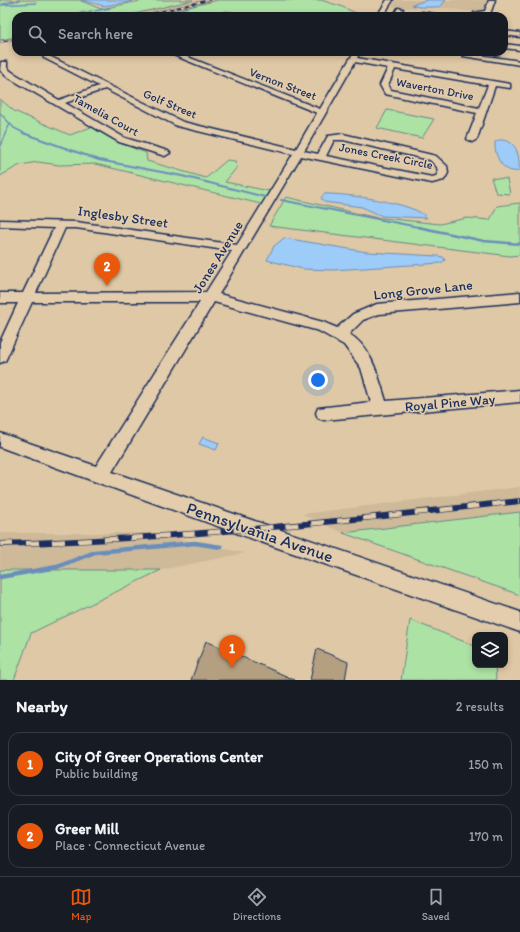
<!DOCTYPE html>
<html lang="en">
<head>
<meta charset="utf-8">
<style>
	body { margin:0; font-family:Itim,sans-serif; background:#242831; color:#f1f3f6 }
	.controls { position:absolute; right:12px; bottom:12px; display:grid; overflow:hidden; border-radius:8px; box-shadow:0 2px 6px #0003 }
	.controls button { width:36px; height:36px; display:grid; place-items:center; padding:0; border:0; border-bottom:1px solid #363941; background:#171b24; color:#f1f3f6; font:20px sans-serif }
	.you { position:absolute; left:318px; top:380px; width:14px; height:14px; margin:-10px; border:3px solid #fff; border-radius:50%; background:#1a73e8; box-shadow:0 0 0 6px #1a73e833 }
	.badge { display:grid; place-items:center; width:26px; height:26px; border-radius:50%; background:#ea580c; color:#fff; font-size:13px; font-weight:700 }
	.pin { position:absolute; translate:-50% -33px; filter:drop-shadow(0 1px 2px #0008) }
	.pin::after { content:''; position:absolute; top:21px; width:14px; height:12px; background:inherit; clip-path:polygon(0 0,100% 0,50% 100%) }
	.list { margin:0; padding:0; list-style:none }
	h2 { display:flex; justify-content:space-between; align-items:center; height:52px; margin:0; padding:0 16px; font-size:17px }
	h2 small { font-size:13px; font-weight:400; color:#9ea1a6 }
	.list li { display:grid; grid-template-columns:26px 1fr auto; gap:12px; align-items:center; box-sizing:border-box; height:64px; margin:0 8px 8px; padding:0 8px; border:1px solid #363941; border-radius:12px }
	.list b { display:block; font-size:15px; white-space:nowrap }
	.list p { margin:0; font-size:13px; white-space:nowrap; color:#9ea1a6 }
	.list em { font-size:13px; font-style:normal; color:#9ea1a6 }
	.icon { flex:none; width:22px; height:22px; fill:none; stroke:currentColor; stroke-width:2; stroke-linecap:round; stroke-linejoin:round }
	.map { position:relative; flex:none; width:520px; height:680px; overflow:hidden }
	.search { position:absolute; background:#171b24; box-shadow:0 2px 6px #0003; left:12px; right:12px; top:12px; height:44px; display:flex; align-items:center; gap:10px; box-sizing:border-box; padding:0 14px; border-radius:12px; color:#9ea1a6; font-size:15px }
	.sheet { height:196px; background:#171b24 }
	nav { display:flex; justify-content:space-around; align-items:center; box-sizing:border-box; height:56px; border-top:1px solid #363941; background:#171b24; font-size:11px; color:#9ea1a6 }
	nav a { display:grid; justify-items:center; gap:2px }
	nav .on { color:#ea580c }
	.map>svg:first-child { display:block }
	.built { fill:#ceb999 }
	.green { fill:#ade2a5; stroke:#648882 }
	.water { fill:#9eccf9; stroke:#6a8dbb }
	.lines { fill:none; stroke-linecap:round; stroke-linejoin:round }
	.stream-far3 { stroke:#6a8dbb; stroke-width:1.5 }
	.stream-far2 { stroke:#6a8dbb; stroke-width:2 }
	.stream-far1 { stroke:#6a8dbb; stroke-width:2.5 }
	.stream { stroke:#6a8dbb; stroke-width:4.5 }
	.building { fill:#b4a080; stroke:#1b2f5e }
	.minor-casing { stroke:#1b2f5e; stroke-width:3 }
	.minor { fill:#e3cdac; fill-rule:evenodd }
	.rail-far1-casing { stroke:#1b2f5e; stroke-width:2 }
	.rail-casing { stroke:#1b2f5e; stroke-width:6 }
	.rail-far1 { stroke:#e3cdac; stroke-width:1.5; stroke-dasharray:4; stroke-linecap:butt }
	.rail { stroke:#e3cdac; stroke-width:4.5; stroke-dasharray:13; stroke-linecap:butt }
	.labels { text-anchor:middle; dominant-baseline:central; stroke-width:3; stroke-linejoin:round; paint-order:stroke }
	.far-street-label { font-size:12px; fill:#1b2f5e; stroke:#e3cdac }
	.street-label { font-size:14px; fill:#1b2f5e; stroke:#e3cdac }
	.near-street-label { font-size:17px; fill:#1b2f5e; stroke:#e3cdac }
</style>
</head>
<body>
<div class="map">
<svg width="520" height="680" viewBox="0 0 520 680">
	<rect width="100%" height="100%" fill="#dfc8a5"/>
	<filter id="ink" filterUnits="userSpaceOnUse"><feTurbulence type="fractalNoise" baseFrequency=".025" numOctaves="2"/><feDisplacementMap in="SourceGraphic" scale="8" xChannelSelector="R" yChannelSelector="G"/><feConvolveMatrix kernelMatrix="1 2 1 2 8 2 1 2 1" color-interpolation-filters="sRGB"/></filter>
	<g filter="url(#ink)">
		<path class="built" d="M193,0H218L152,16H126Z
			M396,0H487L483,13L445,8L392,7Z
			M520,487V512L343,533L302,514Z
			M0,533H152L245,553L161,570H0Z"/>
		<path class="green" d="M0,0H79L101,9L145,0H193L126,16H16V37L0,40Z
			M218,0H321L340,6L358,14L356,16H253L227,11L207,16H152Z
			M0,99L14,111L70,135L91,127L117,142L146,153L147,161L206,178L227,160L235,161L237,167L225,182L269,191L265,205L95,164L59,165L38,162L20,165L0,176Z
			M387,110L434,119L422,138L377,128Z
			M491,178L507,179L510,194L496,193Z
			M286,197L373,217L440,224L467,218L490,220L497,206L520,203V255L510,256L269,226Z
			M520,512V595L343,533Z
			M0,570H161L31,633L14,680H0Z
			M410,620L475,646V665H495L496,680H401Z"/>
		<path class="water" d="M81,0H126L133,1L104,6Z
			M427,0H446L440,7H419L412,5Z
			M499,140C517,139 520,156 519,171C503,174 494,156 495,142Z
			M324,194C342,193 417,203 427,218L382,216L362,207L324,202L321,198Z
			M284,238L367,252L437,256L443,257L445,260L441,263L333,270L303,269L267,260L274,246Z
			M203,437L219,443L216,450L199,444Z"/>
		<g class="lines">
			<path class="stream-far3" d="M17,1L19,0
				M3,4L15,1
				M0,5L36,3
				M95,11L110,8
				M63,16L92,11
				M0,113L14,128L26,134
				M5,134L10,124"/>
			<path class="stream-far2" d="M23,133L99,160L182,176L265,197
				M0,147L6,133
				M281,200L423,228"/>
			<path class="stream-far1" d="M418,227L484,241L520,244"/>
			<path class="stream" d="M0,577L57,567L95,552L195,543L221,547"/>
		</g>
		<path class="building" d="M206,641L295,680H191Z
			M317,649L348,662L345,680H310Z"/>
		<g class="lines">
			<defs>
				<path id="minor" d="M387,0H393L383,16H377Z
					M489,0H495L490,14L494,16H473L474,13L485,11Z
					M398,8L403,9L399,16H393Z
					M422,12L445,16L420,15V13Z
					M504,31L520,33V37L504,35Z
					M504,44L520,46V50L504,48Z
					M43,52H51L49,56L183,122L296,149L317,113L166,52H175L320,109L354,52H360L357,58L510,84V88L495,86L477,139L472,142L467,139L477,113L385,94L380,85L388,68L355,62L304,151L318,154L328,136L343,134L436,156L447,166L448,173L444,180L432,183L301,156L219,294L323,322L337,328L353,314L377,304L520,292V302L379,314L363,320L349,334C371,346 379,378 386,401L520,390V402L324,420L318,418L316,413L318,408L371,402L361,368L344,345L319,331L214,302L112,472L520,612V632L264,543L0,447V433L96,466L200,302H32L7,357L5,361L0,363V342L18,303H0V293H23L54,228L0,226V220L76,222L237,245L293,154L177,126L105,89L65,103L125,138L168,151L170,153L165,156L119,142L6,76L0,70L1,62H7V68L12,72L59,100L99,86L44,58L42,54ZM395,69L488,85L479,108L391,90L388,85ZM334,140H343L430,160L437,167L438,173L436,176L432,177L326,156ZM65,228H76L232,251L206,292L36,293Z
					M465,53L520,61V65L463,56V54Z"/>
			</defs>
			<use href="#minor" class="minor-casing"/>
			<use href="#minor" class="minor"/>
			<defs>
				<path id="rail-far1" d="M142,16L209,0
					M0,42L16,39"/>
				<path id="rail" d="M0,544C174,539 347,521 520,501"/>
			</defs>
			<use href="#rail-far1" class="rail-far1-casing"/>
			<use href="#rail" class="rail-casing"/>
			<use href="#rail-far1" class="rail-far1"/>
			<use href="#rail" class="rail"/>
		</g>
	</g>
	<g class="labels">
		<g class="far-street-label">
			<text transform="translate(283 84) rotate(21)">Vernon Street</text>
			<text transform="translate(435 89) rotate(11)">Waverton Drive</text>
			<text transform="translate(170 104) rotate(23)">Golf Street</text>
			<text transform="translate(106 115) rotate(29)">Tamelia Court</text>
			<text transform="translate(386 156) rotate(11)">Jones Creek Circle</text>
		</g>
		<g class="street-label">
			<text transform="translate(123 217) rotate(8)">Inglesby Street</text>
			<text transform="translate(218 257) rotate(-58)">Jones Avenue</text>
			<text transform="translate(423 290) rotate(-6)">Long Grove Lane</text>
			<text transform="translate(450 403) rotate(-5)">Royal Pine Way</text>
		</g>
		<g class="near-street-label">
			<text transform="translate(260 532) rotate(19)">Pennsylvania Avenue</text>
		</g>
	</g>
</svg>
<div class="controls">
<button><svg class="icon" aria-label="layers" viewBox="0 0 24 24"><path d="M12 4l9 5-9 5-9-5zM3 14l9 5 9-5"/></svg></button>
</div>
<div class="you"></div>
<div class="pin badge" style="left:232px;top:668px">1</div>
<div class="pin badge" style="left:107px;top:286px">2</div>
<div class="search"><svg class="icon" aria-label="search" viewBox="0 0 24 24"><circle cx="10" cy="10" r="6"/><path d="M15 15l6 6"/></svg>Search here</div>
</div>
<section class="sheet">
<h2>Nearby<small>2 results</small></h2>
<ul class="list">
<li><span class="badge">1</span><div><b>City Of Greer Operations Center</b><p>Public building</p></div><em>150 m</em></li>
<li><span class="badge">2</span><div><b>Greer Mill</b><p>Place · Connecticut Avenue</p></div><em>170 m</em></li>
</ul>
</section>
<nav>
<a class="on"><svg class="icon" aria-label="map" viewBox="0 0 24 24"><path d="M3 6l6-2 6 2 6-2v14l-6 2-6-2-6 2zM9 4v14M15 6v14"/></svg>Map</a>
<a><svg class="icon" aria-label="directions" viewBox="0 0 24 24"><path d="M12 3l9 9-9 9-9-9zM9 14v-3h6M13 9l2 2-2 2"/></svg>Directions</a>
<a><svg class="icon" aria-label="saved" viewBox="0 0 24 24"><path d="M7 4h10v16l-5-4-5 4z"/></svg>Saved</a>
</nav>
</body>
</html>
